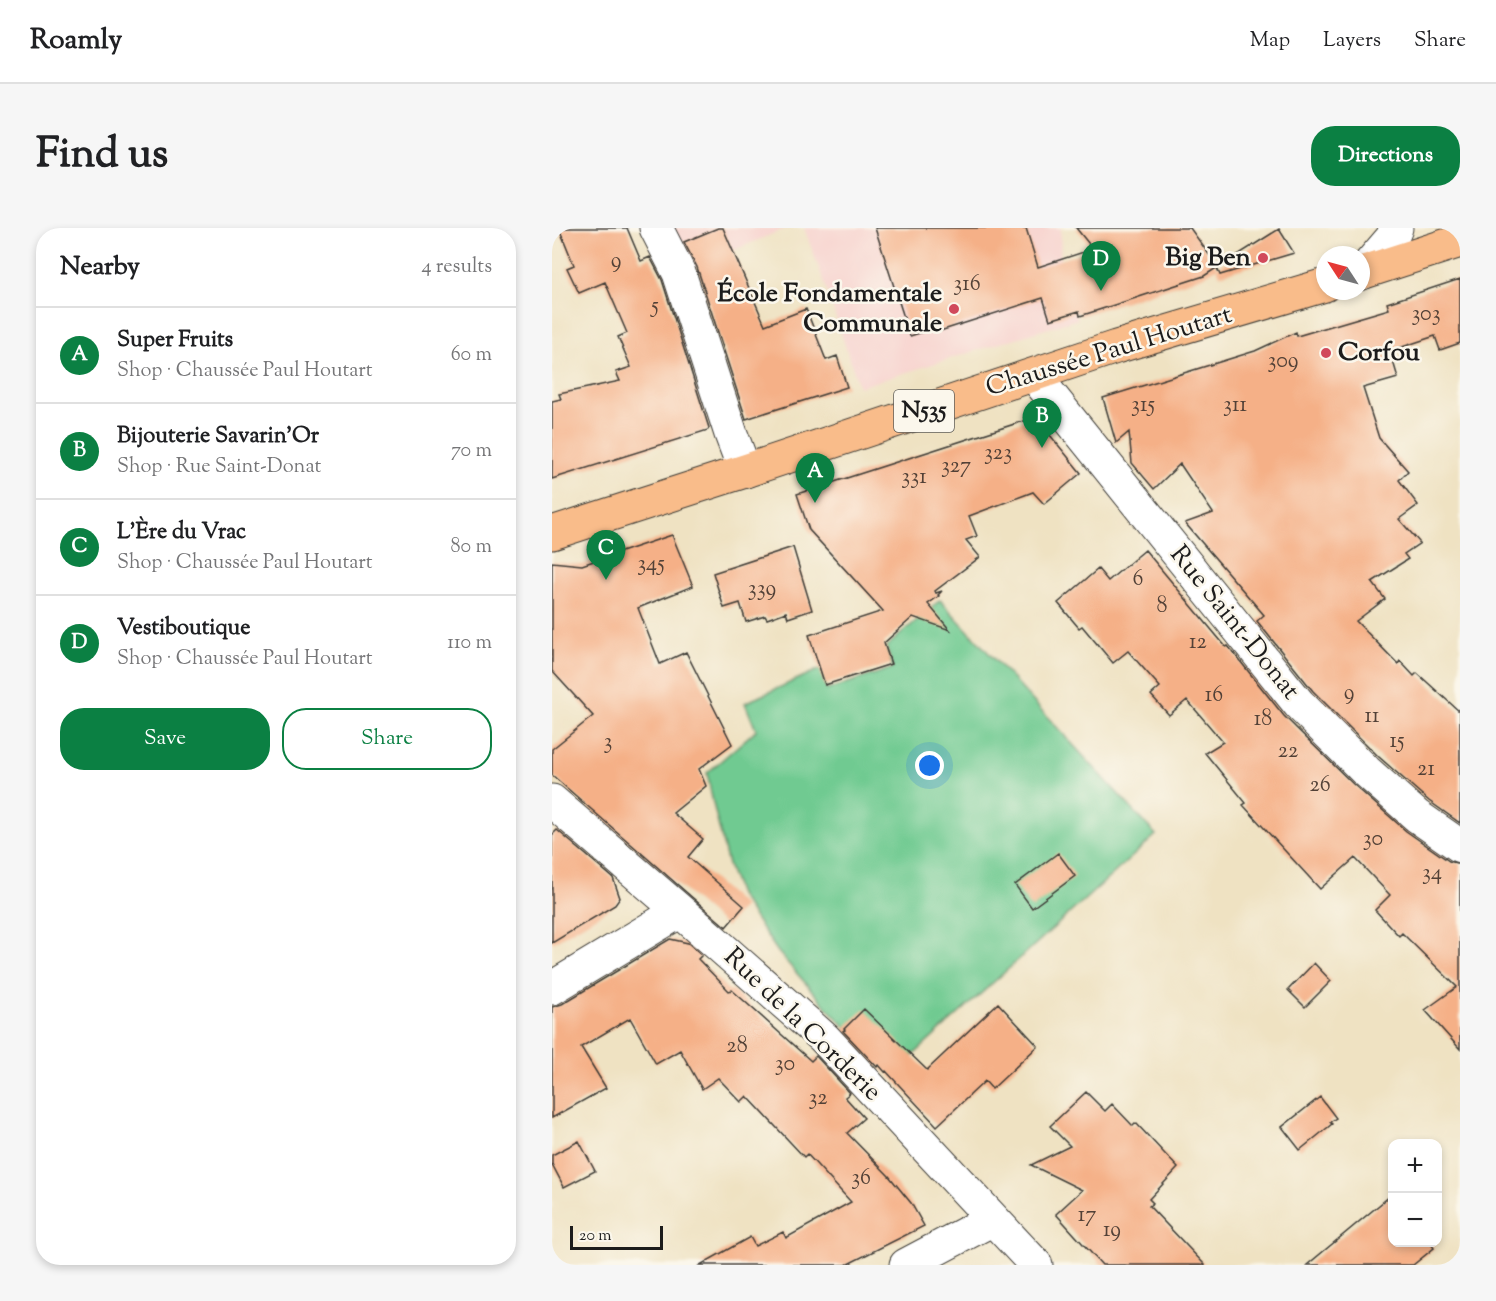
<!DOCTYPE html>
<html lang="en">
<head>
<meta charset="utf-8">
<style>
	body { margin:0; font-family:"Sorts Mill Goudy",serif; background:#f6f6f6; color:#202124 }
	.controls { position:absolute; right:18px; bottom:18px; display:grid; overflow:hidden; border-radius:12px; box-shadow:0 3px 9px #0003 }
	.controls button { width:54px; height:54px; display:grid; place-items:center; padding:0; border:0; border-bottom:2px solid #e0e0e0; background:#fff; color:#202124; font:30px sans-serif }
	.compass { position:absolute; left:764px; top:18px; width:54px; height:54px; border-radius:50%; background:#fff; box-shadow:0 3px 9px #0003; rotate:306deg }
	.scale { position:absolute; left:18px; bottom:15px; width:93px; box-sizing:border-box; padding-left:6px; border:3px solid #1c1c1c; border-top:0; font-size:16px; line-height:21px; white-space:nowrap; color:#1c1c1c; -webkit-text-stroke:4px #fbf7ec; paint-order:stroke }
	.you { position:absolute; left:378px; top:538px; width:21px; height:21px; margin:-15px; border:4px solid #fff; border-radius:50%; background:#1a73e8; box-shadow:0 0 0 9px #1a73e833 }
	.badge { display:grid; place-items:center; width:39px; height:39px; border-radius:50%; background:#0b8043; color:#fff; font-size:20px; font-weight:700 }
	.pin { position:absolute; translate:-50% -50px; filter:drop-shadow(0 2px 3px #0008) }
	.pin::after { content:''; position:absolute; top:32px; width:21px; height:18px; background:inherit; clip-path:polygon(0 0,100% 0,50% 100%) }
	.list { margin:0; padding:0; list-style:none }
	h2 { display:flex; justify-content:space-between; align-items:center; height:78px; margin:0; padding:0 24px; font-size:26px }
	h2 small { font-size:20px; font-weight:400; color:#757577 }
	.list li { display:grid; grid-template-columns:39px 1fr auto; gap:18px; align-items:center; box-sizing:border-box; height:96px; padding:0 24px; border-top:2px solid #e0e0e0 }
	.list b { display:block; font-size:22px; white-space:nowrap }
	.list p { margin:0; font-size:20px; white-space:nowrap; color:#757577 }
	.list em { font-size:20px; font-style:normal; color:#757577 }
	.actions { display:flex; gap:12px; padding:18px 24px }
	.actions a { flex:1; padding:14px 0; border:2px solid #0b8043; border-radius:24px; text-align:center; font-size:21px; color:#0b8043 }
	.actions .main { background:#0b8043; color:#fff }
	.map { position:relative; flex:none; width:908px; height:1037px; overflow:hidden; border-radius:24px }
	header { display:flex; align-items:center; gap:36px; box-sizing:border-box; height:84px; padding:0 30px; background:#fff; border-bottom:2px solid #e0e0e0 }
	header strong { font-size:28px }
	nav { display:flex; gap:33px; margin-inline-start:auto; font-size:21px }
	.intro { display:flex; align-items:center; justify-content:space-between; box-sizing:border-box; height:144px; padding:0 36px }
	h1 { margin:0; font-size:42px }
	.button { padding:15px 27px; border-radius:24px; background:#0b8043; color:#fff; font-size:21px; font-weight:700 }
	main { display:flex; gap:36px; padding:0 36px }
	aside { flex:1; background:#fff; border-radius:24px; box-shadow:0 3px 9px #0003 }
	.map>svg:first-child { display:block }
	.built { fill:#f7d0cc }
	.green { fill:#6fca91; stroke:#467356; stroke-width:1.5 }
	.building { fill:#f5b087 }
	.lines { fill:none; stroke-linecap:round; stroke-linejoin:round }
	.minor-casing { stroke:#3c3a35; stroke-width:35 }
	.major-casing { stroke:#3c3a35; stroke-width:35 }
	.minor { stroke:#fff; stroke-width:33 }
	.major { stroke:#f9bc8a; stroke-width:33 }
	.poi-dot { fill:#d1495b; stroke:#fbf7ec; stroke-width:2 }
	.labels { text-anchor:middle; dominant-baseline:central; stroke-width:5; stroke-linejoin:round; paint-order:stroke }
	.number-label { font-size:22px; fill:#524137 }
	.shield { fill:#fbf7ec; stroke:#5f5e5a; stroke-width:1.5 }
	.shield-label { font-size:24px; font-weight:bold; fill:#1c1c1c }
	.poi-label { font-size:26px; font-weight:bold; fill:#1c1c1c; stroke:#fbf7ec; text-anchor:end }
	.street-label { font-size:26px; fill:#1c1c1c; stroke:#fbf7ec }
</style>
</head>
<body>
<header>
<strong>Roamly</strong>
<nav><a>Map</a><a>Layers</a><a>Share</a></nav>
</header>
<div class="intro"><h1>Find us</h1><a class="button">Directions</a></div>
<main>
<aside>
<h2>Nearby<small>4 results</small></h2>
<ul class="list">
<li><span class="badge">A</span><div><b>Super Fruits</b><p>Shop · Chaussée Paul Houtart</p></div><em>60 m</em></li>
<li><span class="badge">B</span><div><b>Bijouterie Savarin'Or</b><p>Shop · Rue Saint-Donat</p></div><em>70 m</em></li>
<li><span class="badge">C</span><div><b>L'Ère du Vrac</b><p>Shop · Chaussée Paul Houtart</p></div><em>80 m</em></li>
<li><span class="badge">D</span><div><b>Vestiboutique</b><p>Shop · Chaussée Paul Houtart</p></div><em>110 m</em></li>
</ul>
<div class="actions"><a class="main">Save</a><a>Share</a></div>
</aside>
<div class="map">
<svg width="908" height="1037" viewBox="0 0 908 1037">
	<rect width="100%" height="100%" fill="#fbf7ec"/>
	<filter id="ink" filterUnits="userSpaceOnUse"><feTurbulence type="fractalNoise" baseFrequency=".0167" numOctaves="2"/><feDisplacementMap in="SourceGraphic" scale="12" xChannelSelector="R" yChannelSelector="G"/><feConvolveMatrix kernelMatrix="1 2 1 2 8 2 1 2 1" color-interpolation-filters="sRGB"/></filter>
	<filter id="wash" filterUnits="userSpaceOnUse"><feTurbulence type="fractalNoise" baseFrequency=".008" numOctaves="4" result="noise"/><feDisplacementMap in="SourceGraphic" scale="24" xChannelSelector="R" yChannelSelector="G"/><feGaussianBlur stdDeviation="1.35" result="paint"/><feColorMatrix in="noise" values="0 0 0 0 0 0 0 0 0 0 0 0 0 0 0 0 0 1.4 0 .05"/><feComposite in="paint" operator="in"/></filter>
	<g filter="url(#wash)">
		<rect width="100%" height="100%" fill="#efe2c2"/>
		<path class="built" d="M104,0H235L127,45Z
			M252,0H509L508,40L518,71L526,91L307,159L271,51Z"/>
		<path class="green" d="M388,372L604,607L358,830L300,805L277,782L226,724L187,667L176,637L161,575L155,545L204,502L193,475L268,441L275,462L341,440L334,419Z"/>
		<g id="blocks">
			<path class="building" d="M7,0H75L89,33L98,29L110,52L157,200L156,202L0,251V173L9,171L7,166L68,153L64,144L79,139L66,109L75,105L53,54L27,65L15,40L22,37Z
				M166,0H171L213,97L254,81L274,132L285,128L295,159L194,191L145,39L132,14Z
				M323,0H474L486,39L541,21L524,0H638L666,39L652,48L528,88L527,83L498,92L491,70L388,103L387,99L358,108Z
				M727,1L742,25L668,47L665,40Z
				M908,51V115L888,122L883,108L838,123L846,150L811,160L827,210L856,243L847,252L866,277L847,291L868,315L852,326L856,331L820,354L833,371L804,393L846,436L848,433L862,448L865,445L908,484V595L877,573L827,529L761,463L705,393L712,387L633,295L661,285L628,236L602,261L580,235L577,204L564,215L551,170L703,123L744,104L745,108L837,81L835,75Z
				M478,191L489,196L529,245L492,276L481,264L417,288L425,308L414,312L428,329L383,363L384,365L390,363L386,367L387,368L376,376L398,402L361,389L332,415L339,436L273,457L257,407L331,383L257,302L245,266Z
				M120,307L141,358L86,380L108,436L134,424L180,516L147,541L154,558L121,585L151,611L136,629L192,678L174,699L0,547V521L41,488L0,443V334L30,337Z
				M241,319L260,382L236,390L234,384L215,391L213,388L194,394L188,375L172,380L161,345Z
				M593,322L674,419L676,418L732,488L801,556L854,603L897,633L908,636V821L873,782L905,759L850,705L847,708L823,682L838,667L803,630L768,661L691,577L694,575L653,525L671,514L635,472L617,487L599,467L608,459L576,423L561,435L530,398L527,400L506,375L546,341L556,353Z
				M5,602L61,650L68,670L63,677L0,715V607Z
				M506,625L523,648L480,680L463,657Z
				M118,711L136,715L150,727L146,731L177,763L180,762L259,833L264,828L298,865L293,869L312,890L295,905L337,948L359,975L372,998L294,1037H148L198,1009L203,1018L231,1004L234,1010L299,974L255,926L252,929L195,868L189,874L166,850L150,861L128,822L104,836L78,790L29,819L54,860L0,890V779L10,776Z
				M762,735L779,753L753,779L736,762Z
				M446,775L486,818L440,861L433,853L385,898L334,843L333,844L327,837L325,839L291,803L293,802L292,801L312,781L375,842Z
				M534,864L553,883L560,876L581,898L584,895L626,940L597,971L601,975L597,978L653,1037H550L504,986L530,962L479,937L518,918L498,898Z
				M768,869L784,890L778,894L780,896L748,922L730,899Z
				M27,913L43,943L12,959L0,936V927Z
				M838,968L840,970V1014H878L882,1020L861,1037H755Z"/>
		</g>
	</g>
	<g filter="url(#ink)">
		<use href="#blocks" fill-opacity="0" stroke="#3c3a35" stroke-width="1.5"/>
		<g class="lines">
			<defs>
				<path id="minor" d="M104,0L127,45L179,206L193,243
					M810,45L840,10L844,0
					M482,147L747,476L814,543L865,588L908,618
					M0,573L128,683L272,810L484,1037
					M0,760L128,683
					M354,1037L441,991"/>
				<path id="major" d="M809,45L908,13
					M0,305L193,243L564,119L773,57"/>
			</defs>
			<use href="#minor" class="minor-casing"/>
			<use href="#major" class="major-casing"/>
			<use href="#minor" class="minor"/>
			<use href="#major" class="major"/>
		</g>
	</g>
	<g class="poi-dot">
		<circle cx="711" cy="30" r="6"/>
		<circle cx="402" cy="81" r="6"/>
		<circle cx="774" cy="125" r="6"/>
	</g>
	<g class="labels">
		<g class="number-label">
			<text x="64" y="34">9</text>
			<text x="415" y="57">316</text>
			<text x="103" y="79">5</text>
			<text x="874" y="87">303</text>
			<text x="731" y="134">309</text>
			<text x="591" y="178">315</text>
			<text x="683" y="178">311</text>
			<text x="446" y="226">323</text>
			<text x="404" y="239">327</text>
			<text x="362" y="250">331</text>
			<text x="99" y="337">345</text>
			<text x="586" y="352">6</text>
			<text x="210" y="362">339</text>
			<text x="610" y="379">8</text>
			<text x="646" y="415">12</text>
			<text x="797" y="466">9</text>
			<text x="662" y="468">16</text>
			<text x="820" y="489">11</text>
			<text x="711" y="492">18</text>
			<text x="845" y="514">15</text>
			<text x="56" y="515">3</text>
			<text x="736" y="524">22</text>
			<text x="874" y="542">21</text>
			<text x="768" y="558">26</text>
			<text x="821" y="612">30</text>
			<text x="880" y="646">34</text>
			<text x="185" y="819">28</text>
			<text x="233" y="837">30</text>
			<text x="266" y="871">32</text>
			<text x="309" y="951">36</text>
			<text x="535" y="988">17</text>
			<text x="560" y="1003">19</text>
		</g>
		<rect class="shield" x="342" y="162" width="60" height="42" rx="4.5"/>
		<g class="shield-label">
			<text x="372" y="183">N535</text>
		</g>
		<g class="poi-label">
			<text x="699" y="30">Big Ben</text>
			<text x="390" y="66">École Fondamentale<tspan x="390" dy="30">Communale</tspan></text>
			<text x="786" y="125" text-anchor="start">Corfou</text>
		</g>
		<g class="street-label">
			<text transform="translate(557 124) rotate(-17)">Chaussée Paul Houtart</text>
			<text transform="translate(682 395) rotate(51)">Rue Saint-Donat</text>
			<text transform="translate(250 797) rotate(44)">Rue de la Corderie</text>
		</g>
	</g>
</svg>
<div class="controls">
<button>+</button>
<button>−</button>
</div>
<svg class="compass" viewBox="-18 -18 36 36"><path d="M0-13l5 13h-10z" fill="#e53935"/><path d="M0 13l5-13h-10z" fill="#757577"/></svg>
<div class="scale">20 m</div>
<div class="you"></div>
<div class="pin badge" style="left:263px;top:275px">A</div>
<div class="pin badge" style="left:490px;top:220px">B</div>
<div class="pin badge" style="left:54px;top:352px">C</div>
<div class="pin badge" style="left:549px;top:63px">D</div>
</div>
</main>
</body>
</html>
